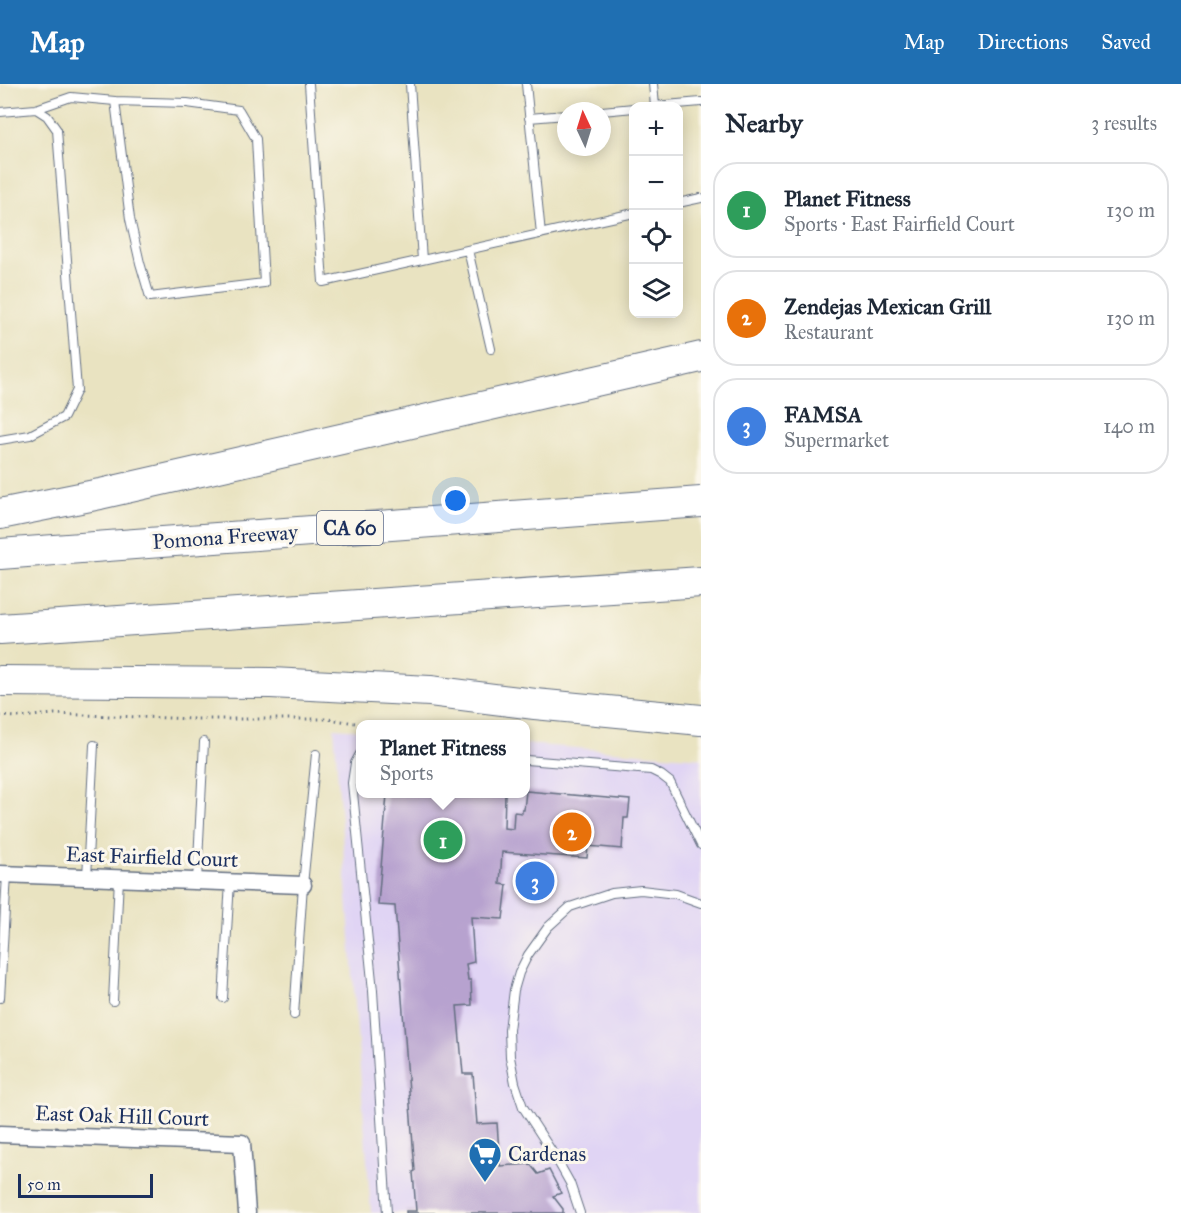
<!DOCTYPE html>
<html lang="en">
<head>
<meta charset="utf-8">
<style>
	body { margin:0; font-family:"IM FELL Great Primer",serif; background:#f6f6f7; color:#1f2937 }
	.controls { position:absolute; right:18px; top:18px; display:grid; overflow:hidden; border-radius:12px; box-shadow:0 3px 15px #0003 }
	.controls button { width:54px; height:54px; display:grid; place-items:center; padding:0; border:0; border-bottom:2px solid #e0e1e3; background:#fff; color:#1f2937; font:30px sans-serif }
	.compass { position:absolute; left:557px; top:18px; width:54px; height:54px; border-radius:50%; background:#fff; box-shadow:0 3px 15px #0003; rotate:356deg }
	.scale { position:absolute; left:18px; bottom:15px; width:135px; box-sizing:border-box; padding-left:6px; border:3px solid #1b2f5e; border-top:0; font-size:16px; line-height:21px; white-space:nowrap; color:#1b2f5e; -webkit-text-stroke:4px #fbf7ec; paint-order:stroke }
	.you { position:absolute; left:456px; top:417px; width:21px; height:21px; margin:-15px; border:4px solid #fff; border-radius:50%; background:#1a73e8; box-shadow:0 0 0 9px #1a73e833 }
	.badge { display:grid; place-items:center; width:39px; height:39px; border-radius:50%; background:#1f6fb2; color:#fff; font-size:20px; font-weight:700 }
	.pin { position:absolute; translate:-50% -50%; border:3px solid #fff; box-shadow:0 2px 6px #0006 }
	.popup { position:absolute; left:356px; top:636px; width:174px; height:78px; box-sizing:border-box; display:grid; place-content:center; border-radius:12px; background:#fff; filter:drop-shadow(0 2px 4px #0005); font-size:20px; white-space:nowrap; color:#747a83 }
	.popup b { font-size:22px; color:#1f2937 }
	.popup::after { content:''; position:absolute; left:50%; top:100%; margin-left:-12px; border:12px solid transparent; border-top-color:#fff }
	.list { margin:0; padding:0; list-style:none }
	h2 { display:flex; justify-content:space-between; align-items:center; height:78px; margin:0; padding:0 24px; font-size:26px }
	h2 small { font-size:20px; font-weight:400; color:#747a83 }
	.list li { display:grid; grid-template-columns:39px 1fr auto; gap:18px; align-items:center; box-sizing:border-box; height:96px; margin:0 12px 12px; padding:0 12px; border:2px solid #e0e1e3; border-radius:24px }
	.list b { display:block; font-size:22px; white-space:nowrap }
	.list p { margin:0; font-size:20px; white-space:nowrap; color:#747a83 }
	.list em { font-size:20px; font-style:normal; color:#747a83 }
	.icon { flex:none; width:33px; height:33px; fill:none; stroke:currentColor; stroke-width:2; stroke-linecap:round; stroke-linejoin:round }
	.map { position:relative; flex:none; width:701px; height:1129px; overflow:hidden }
	header { display:flex; align-items:center; gap:36px; box-sizing:border-box; height:84px; padding:0 30px; background:#1f6fb2; color:#fff }
	header strong { font-size:28px }
	nav { display:flex; gap:33px; margin-inline-start:auto; font-size:21px }
	main { display:flex }
	aside { flex:1; background:#fff }
	.map>svg:first-child { display:block }
	.built { fill:#e0d4f4 }
	.building { fill:#b7a2cf }
	.lines { fill:none; stroke-linecap:round; stroke-linejoin:round }
	.service-casing { stroke:#636e81; stroke-width:10 }
	.minor-casing { stroke:#636e81; stroke-width:19 }
	.motorway-casing { stroke:#636e81; stroke-width:32 }
	.path { stroke:#636e81; stroke-width:3; stroke-dasharray:1.5 4.5; stroke-linecap:butt }
	.service { stroke:#fff; stroke-width:8 }
	.minor { stroke:#fff; stroke-width:16 }
	.motorway { stroke:#fff; stroke-width:30 }
	.labels { text-anchor:middle; dominant-baseline:central; stroke-width:6; stroke-linejoin:round; paint-order:stroke }
	.shield { fill:#fbf7ec; stroke:#5e6b89; stroke-width:1.5 }
	.shield-label { font-size:20px; font-weight:bold; fill:#1b2f5e }
	.street-label { font-size:21px; fill:#1b2f5e; stroke:#fbf7ec }
	.poi-label { font-size:21px; fill:#1b2f5e; stroke:#fbf7ec; text-anchor:start }
</style>
</head>
<body>
<header>
<strong>Map</strong>
<nav><a>Map</a><a>Directions</a><a>Saved</a></nav>
</header>
<main>
<div class="map">
<svg width="701" height="1129" viewBox="0 0 701 1129">
	<rect width="100%" height="100%" fill="#fbf7ec"/>
	<filter id="ink" filterUnits="userSpaceOnUse"><feTurbulence type="fractalNoise" baseFrequency=".0167" numOctaves="2"/><feDisplacementMap in="SourceGraphic" scale="12" xChannelSelector="R" yChannelSelector="G"/><feConvolveMatrix kernelMatrix="1 2 1 2 8 2 1 2 1" color-interpolation-filters="sRGB"/></filter>
	<filter id="wash" filterUnits="userSpaceOnUse"><feTurbulence type="fractalNoise" baseFrequency=".008" numOctaves="4" result="noise"/><feDisplacementMap in="SourceGraphic" scale="24" xChannelSelector="R" yChannelSelector="G"/><feGaussianBlur stdDeviation="1.35" result="paint"/><feColorMatrix in="noise" values="0 0 0 0 0 0 0 0 0 0 0 0 0 0 0 0 0 1.4 0 .05"/><feComposite in="paint" operator="in"/></filter>
	<g filter="url(#wash)">
		<rect width="100%" height="100%" fill="#e9e3c1"/>
		<path class="built" d="M334,644L360,646V710H526V660L701,674V1129H371Z"/>
		<g id="blocks">
			<path class="building" d="M526,707L630,716L628,734H624L622,765L588,762L587,774L502,768L500,800L507,801L503,835L471,833L474,878L466,880L468,896H471L472,921L457,922L463,990H473L477,1040L497,1039L500,1082L530,1080L538,1090L549,1086L561,1109L553,1112L563,1125V1129H406V1127H416L413,1088L415,1087L395,822L378,821L387,710H505L504,744L513,745L514,728L522,729V726H524Z"/>
		</g>
	</g>
	<g filter="url(#ink)">
		<use href="#blocks" fill-opacity="0" stroke="#636e81" stroke-width="1.5"/>
		<g class="lines">
			<defs>
				<path id="service" d="M309,0L323,198L634,129
					M410,0L422,176
					M526,0L541,150
					M653,0L655,22
					M654,22L701,18
					M602,27L634,24
					M0,28L36,25L71,13L115,17L130,135L140,179L150,213L264,199L256,55L239,26L187,19L115,17
					M529,34L566,31
					M678,119L701,114
					M468,166L491,265
					M0,356L30,351L64,333L77,306L57,46L47,32L36,25
					M360,670L355,679L352,699L373,907L387,1129
					M526,676L651,686L661,691L670,698L701,761
					M87,793L94,661
					M197,797L204,658
					M0,914L7,790
					M223,914L230,798
					M113,917L119,794
					M294,931L303,801L316,670
					M580,1129L570,1099L556,1074L523,1023L515,999L510,973L509,946L514,906L519,889L528,871L548,843L570,823L612,809L641,806L676,810L701,819"/>
				<path id="minor" d="M0,790L303,801
					M0,1050L242,1059L247,1129"/>
				<path id="motorway" d="M0,430L100,410L701,273
					M0,470L701,418
					M0,545L701,498
					M0,597L271,599L430,607L535,620L701,636"/>
			</defs>
			<use href="#service" class="service-casing"/>
			<use href="#minor" class="minor-casing"/>
			<use href="#motorway" class="motorway-casing"/>
			<path class="path" d="M0,632L18,633L54,630L196,635H328L362,640"/>
			<use href="#service" class="service"/>
			<use href="#minor" class="minor"/>
			<use href="#motorway" class="motorway"/>
		</g>
	</g>
	<defs>
		<symbol id="supermarket-pin" viewBox="-11 -11 22 30"><path d="M0 17L-7.5 6A9.5 9.5 0 1 1 7.5 6Z" fill="#1f6fb2" stroke="#fbf7ec"/><path d="M-6-5.5h2.5l.6 2H6L4.5 2H-2.5L-4.4-4H-6ZM-1.5 3.2a1.3 1.3 0 1 0 .1 0ZM3 3.2a1.3 1.3 0 1 0 .1 0Z" fill="#fff"/></symbol>
	</defs>
	<g fill-rule="evenodd">
		<use href="#supermarket-pin" x="466" y="1051" width="38" height="52"/>
	</g>
	<g class="labels">
		<rect class="shield" x="317" y="427" width="66" height="34" rx="4.5"/>
		<g class="shield-label">
			<text x="350" y="444">CA 60</text>
		</g>
		<g class="street-label">
			<text transform="translate(225 453) rotate(-4)">Pomona Freeway</text>
			<text transform="translate(152 773) rotate(2)">East Fairfield Court</text>
			<text transform="translate(122 1032) rotate(2)">East Oak Hill Court</text>
		</g>
		<g class="poi-label">
			<text x="508" y="1070">Cardenas</text>
		</g>
	</g>
</svg>
<div class="controls">
<button>+</button>
<button>−</button>
<button><svg class="icon" aria-label="locate" viewBox="0 0 24 24"><circle cx="12" cy="12" r="6"/><path d="M12 2v4M12 18v4M2 12h4M18 12h4"/></svg></button>
<button><svg class="icon" aria-label="layers" viewBox="0 0 24 24"><path d="M12 4l9 5-9 5-9-5zM3 14l9 5 9-5"/></svg></button>
</div>
<svg class="compass" viewBox="-18 -18 36 36"><path d="M0-13l5 13h-10z" fill="#e53935"/><path d="M0 13l5-13h-10z" fill="#747a83"/></svg>
<div class="scale">50 m</div>
<div class="you"></div>
<div class="pin badge" style="left:443px;top:756px;background:#2e9e5b">1</div>
<div class="popup"><b>Planet Fitness</b>Sports</div>
<div class="pin badge" style="left:572px;top:748px;background:#e8710a">2</div>
<div class="pin badge" style="left:535px;top:797px;background:#3f7fe0">3</div>
</div>
<aside>
<h2>Nearby<small>3 results</small></h2>
<ul class="list">
<li><span class="badge" style="background:#2e9e5b">1</span><div><b>Planet Fitness</b><p>Sports · East Fairfield Court</p></div><em>130 m</em></li>
<li><span class="badge" style="background:#e8710a">2</span><div><b>Zendejas Mexican Grill</b><p>Restaurant</p></div><em>130 m</em></li>
<li><span class="badge" style="background:#3f7fe0">3</span><div><b>FAMSA</b><p>Supermarket</p></div><em>140 m</em></li>
</ul>
</aside>
</main>
</body>
</html>
